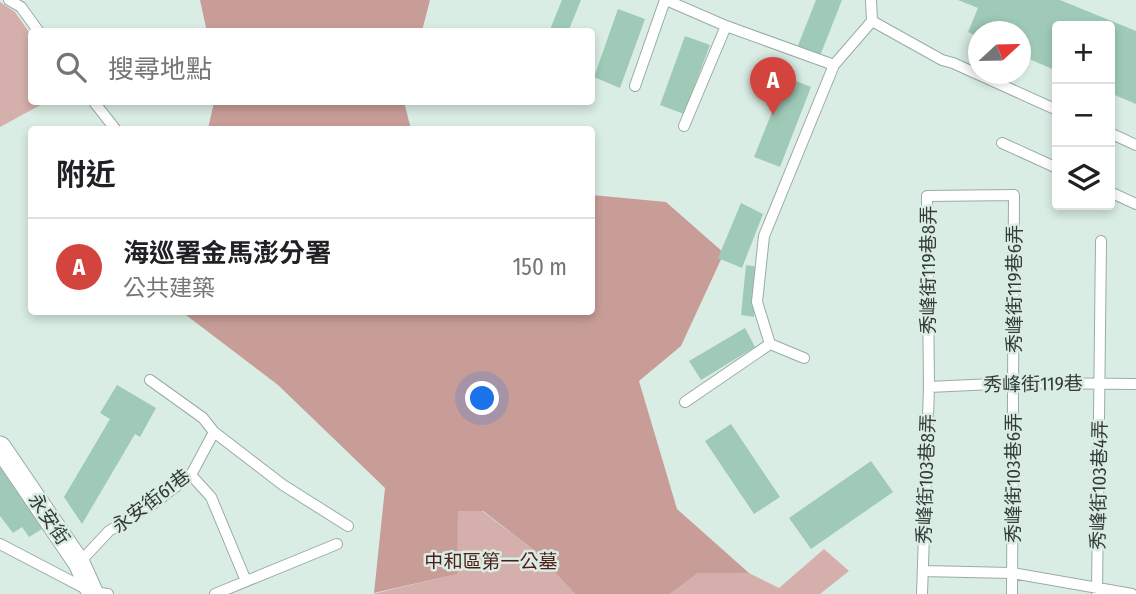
<!DOCTYPE html>
<html lang="zh-TW">
<head>
<meta charset="utf-8">
<style>
	body { margin:0; font-family:"Fira Sans Condensed","Noto Sans TC",sans-serif; background:#f2f2f2; color:#202124 }
	.controls { position:absolute; right:21px; top:21px; display:grid; overflow:hidden; border-radius:7px; box-shadow:0 4px 10px #0003 }
	.controls button { width:63px; height:63px; display:grid; place-items:center; padding:0; border:0; border-bottom:2px solid #e0e0e0; background:#fff; color:#202124; font:35px sans-serif }
	.compass { position:absolute; left:968px; top:21px; width:63px; height:63px; border-radius:50%; background:#fff; box-shadow:0 4px 10px #0003; rotate:68deg }
	.you { position:absolute; left:483px; top:399px; width:24px; height:24px; margin:-18px; border:5px solid #fff; border-radius:50%; background:#1a73e8; box-shadow:0 0 0 10px #1a73e833 }
	.badge { display:grid; place-items:center; width:46px; height:46px; border-radius:50%; background:#d3443e; color:#fff; font-size:23px; font-weight:700 }
	.pin { position:absolute; translate:-50% -58px; filter:drop-shadow(0 2px 4px #0008) }
	.pin::after { content:''; position:absolute; top:37px; width:24px; height:21px; background:inherit; clip-path:polygon(0 0,100% 0,50% 100%) }
	.list { margin:0; padding:0; list-style:none }
	h2 { display:flex; justify-content:space-between; align-items:center; height:91px; margin:0; padding:0 28px; font-size:30px }
	h2 small { font-size:23px; font-weight:400; color:#757577 }
	.list li { display:grid; grid-template-columns:46px 1fr auto; gap:21px; align-items:center; box-sizing:border-box; height:98px; padding:0 28px; border-top:2px solid #e0e0e0 }
	.list b { display:block; font-size:26px; white-space:nowrap }
	.list p { margin:0; font-size:23px; white-space:nowrap; color:#757577 }
	.list em { font-size:23px; font-style:normal; color:#757577 }
	.icon { flex:none; width:38px; height:38px; fill:none; stroke:currentColor; stroke-width:2; stroke-linecap:round; stroke-linejoin:round }
	.map { position:relative; flex:none; width:1136px; height:594px; overflow:hidden }
	.search { position:absolute; background:#fff; box-shadow:0 4px 10px #0003; left:28px; top:28px; width:567px; height:77px; display:flex; align-items:center; gap:18px; box-sizing:border-box; padding:0 24px; border-radius:7px; color:#757577; font-size:26px }
	.panel { position:absolute; background:#fff; box-shadow:0 4px 10px #0003; left:28px; top:126px; width:567px; height:189px; border-radius:7px }
	.map>svg:first-child { display:block }
	.green { fill:#d5afab }
	.forest { fill:#c89d97 }
	.building { fill:#9fcab7 }
	.lines { fill:none; stroke-linecap:round; stroke-linejoin:round }
	.lane-casing { stroke:#9aaca4; stroke-width:12 }
	.street-casing { stroke:#9aaca4; stroke-width:23 }
	.lane { stroke:#fff; stroke-width:10 }
	.street { stroke:#fff; stroke-width:21 }
	.labels { text-anchor:middle; dominant-baseline:central; stroke-width:5; stroke-linejoin:round; paint-order:stroke }
	.street-label { font-size:19px; fill:#343b38; stroke:#d9ede4 }
	.park-label { font-size:19px; fill:#521b18; stroke:#d9ede4 }
</style>
</head>
<body>
<div class="map">
<svg width="1136" height="594" viewBox="0 0 1136 594">
	<rect width="100%" height="100%" fill="#d9ede4"/>
	<path class="green" d="M0,2L15,12L31,35L32,102H46L0,127Z
		M458,511H482L535,551L575,594H373L456,574Z
		M824,549L849,571L820,594H670L698,573H749L779,588Z"/>
	<path class="forest" d="M200,0H430L422,31L207,32Z
		M214,102H404L411,129H208Z
		M592,195L666,202L724,253L681,346L639,381L677,509L749,573H698L670,594H575L535,551L483,511H458L457,574L374,593L385,488L278,385L182,312H592Z"/>
	<path class="building" d="M562,0H581L568,32H549Z
		M816,0H842L820,56L797,48Z
		M958,0H1060L1136,31V104L1110,93V26H1057V71L1020,55V32H978V37L968,32L978,8Z
		M618,9L645,19L620,88L594,77Z
		M685,36L710,45L684,114L660,105Z
		M786,77L811,87L780,167L754,157Z
		M741,203L763,214L742,268L718,258Z
		M746,265L759,267L754,317L741,315Z
		M745,328L755,347L701,380L689,361Z
		M117,385L156,408L140,437L135,434L82,524L64,497L110,419L100,413Z
		M731,424L780,497L754,514L705,441Z
		M871,461L893,492L811,549L789,518Z
		M0,463L42,529L29,537L22,527L13,533L0,516Z"/>
	<g class="lines">
		<defs>
			<path id="lane" d="M9,0L21,7L39,32
				M666,0L726,26L834,65
				M871,0L872,21
				M635,86L665,0
				M94,102L116,130
				M684,126L726,26
				M1110,133L1136,145
				M1002,143L1057,168
				M1110,192L1136,204
				M770,344L804,358
				M150,380L203,418L214,432L283,485L348,526
				M929,387L1014,383L1136,384
				M685,402L770,344L757,302L764,236L834,65L872,21L942,60L953,63L1057,110
				M191,475L211,497L246,581
				M0,544L92,592L108,594
				M79,563L109,531L153,504L191,475L214,432
				M923,571L1012,573L1132,594
				M215,594L337,544
				M922,594L929,387L927,196L1014,195L1012,594
				M1097,594L1101,241"/>
			<path id="street" d="M0,447L79,563L93,594"/>
		</defs>
		<use href="#lane" class="lane-casing"/>
		<use href="#street" class="street-casing"/>
		<use href="#lane" class="lane"/>
		<use href="#street" class="street"/>
	</g>
	<g class="labels">
		<g class="street-label">
			<text transform="translate(928 270) rotate(-90)">秀峰街119巷8弄</text>
			<text transform="translate(1014 289) rotate(-90)">秀峰街119巷6弄</text>
			<text transform="translate(1033 384) rotate(-1)">秀峰街119巷</text>
			<text transform="translate(1013 478) rotate(-90)">秀峰街103巷6弄</text>
			<text transform="translate(926 479) rotate(-88)">秀峰街103巷8弄</text>
			<text transform="translate(1099 485) rotate(-89)">秀峰街103巷4弄</text>
			<text transform="translate(151 501) rotate(-37)">永安街61巷</text>
			<text transform="translate(49 519) rotate(56)">永安街</text>
		</g>
		<g class="park-label">
			<text x="491" y="561">中和區第一公墓</text>
		</g>
	</g>
</svg>
<div class="controls">
<button>+</button>
<button>−</button>
<button><svg class="icon" aria-label="layers" viewBox="0 0 24 24"><path d="M12 4l9 5-9 5-9-5zM3 14l9 5 9-5"/></svg></button>
</div>
<svg class="compass" viewBox="-18 -18 36 36"><path d="M0-13l5 13h-10z" fill="#e53935"/><path d="M0 13l5-13h-10z" fill="#757577"/></svg>
<div class="you"></div>
<div class="pin badge" style="left:773px;top:115px">A</div>
<div class="search"><svg class="icon" aria-label="search" viewBox="0 0 24 24"><circle cx="10" cy="10" r="6"/><path d="M15 15l6 6"/></svg>搜尋地點</div>
<section class="panel">
<h2>附近<small></small></h2>
<ul class="list">
<li><span class="badge">A</span><div><b>海巡署金馬澎分署</b><p>公共建築</p></div><em>150 m</em></li>
</ul>
</section>
</div>
</body>
</html>
